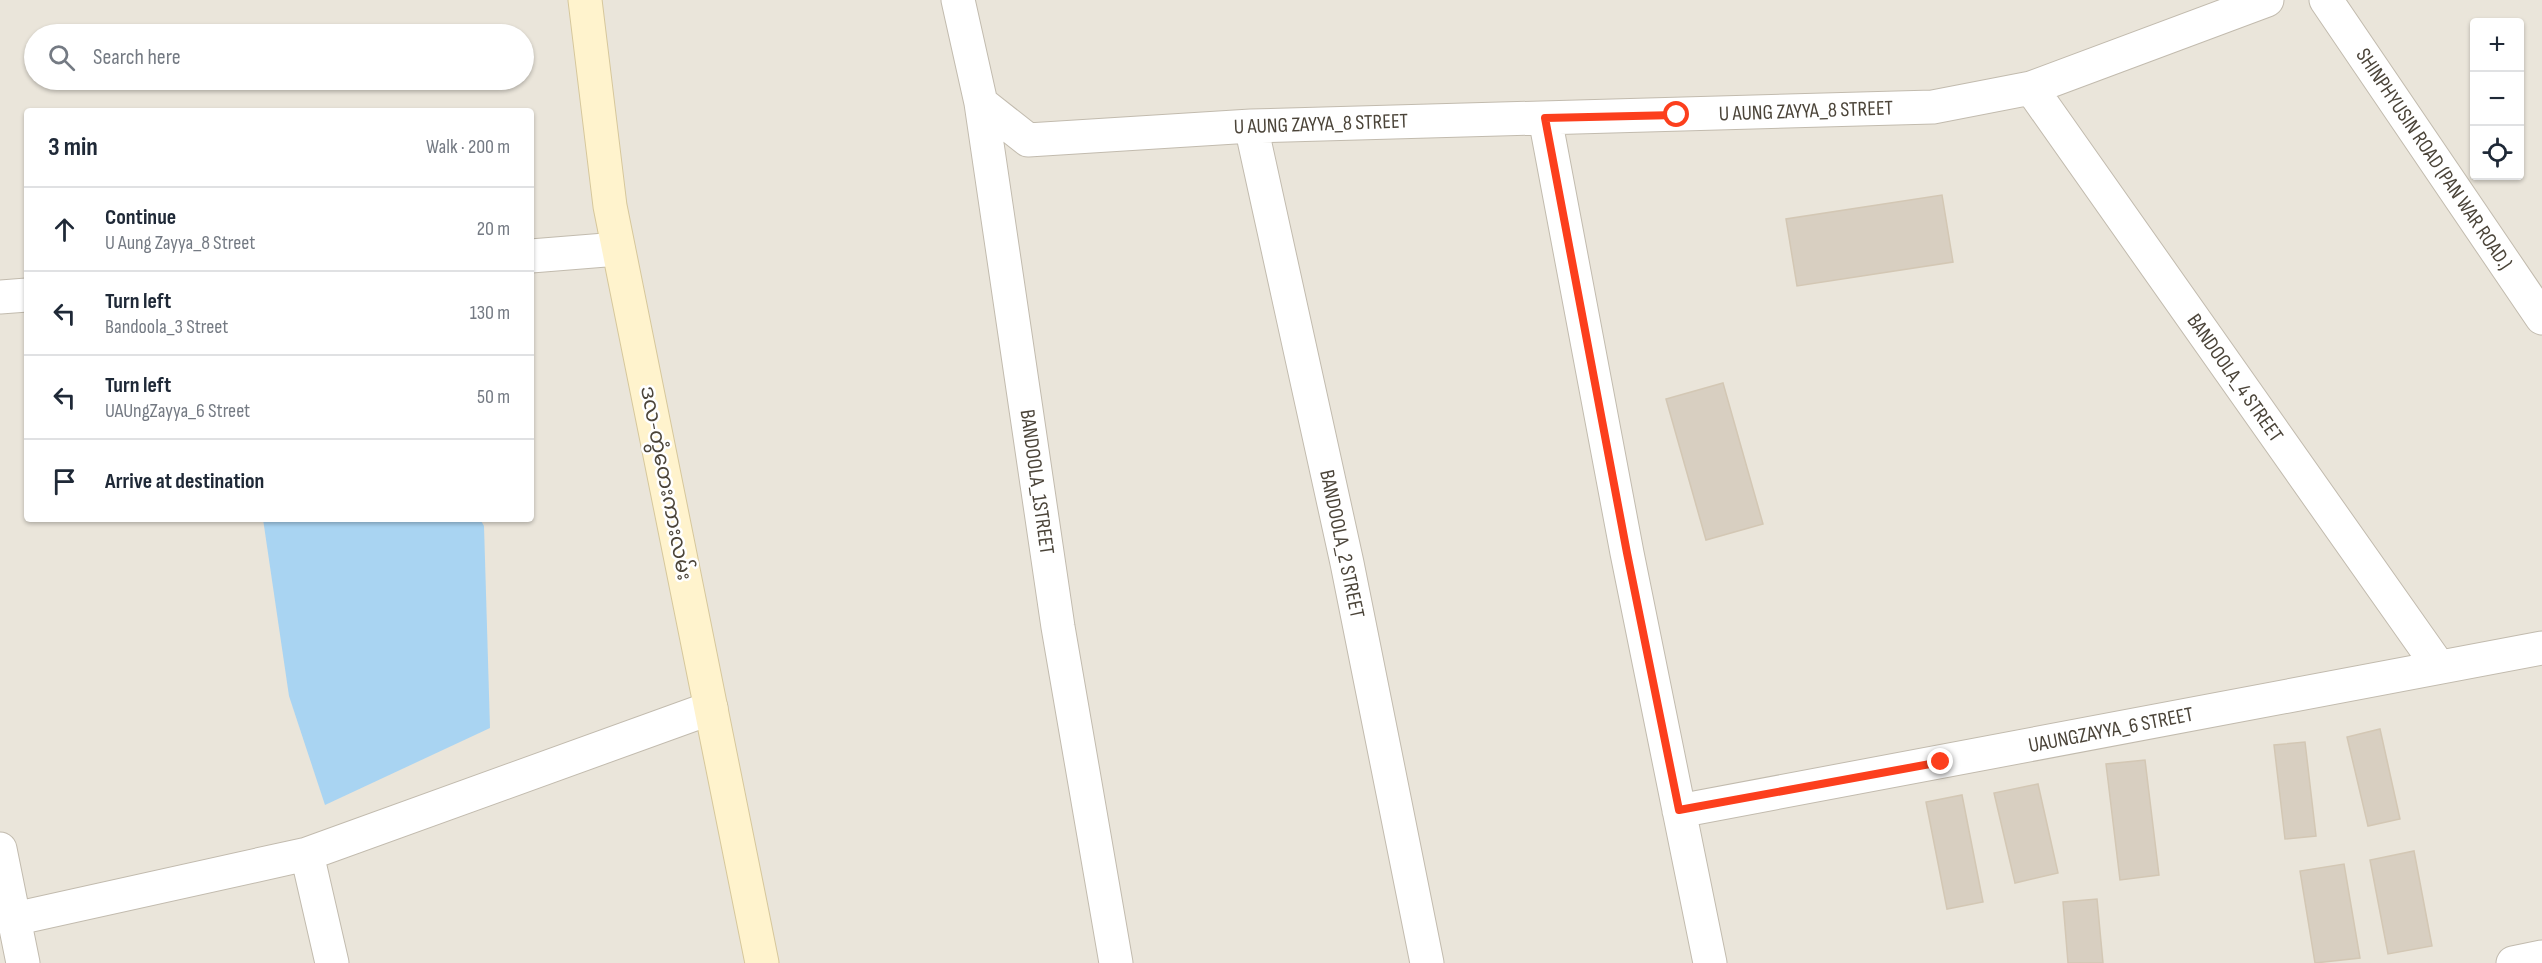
<!DOCTYPE html>
<html lang="en">
<head>
<meta charset="utf-8">
<style>
	body { margin:0; font-family:"Sofia Sans Condensed","Noto Sans Myanmar",sans-serif; background:#f6f6f7; color:#1f2937 }
	.controls { position:absolute; right:18px; top:18px; display:grid; overflow:hidden; border-radius:6px; box-shadow:0 2px 4px #0004 }
	.controls button { width:54px; height:54px; display:grid; place-items:center; padding:0; border:0; border-bottom:2px solid #e0e1e3; background:#fff; color:#1f2937; font:30px sans-serif }
	.stop { position:absolute; width:18px; height:18px; margin:-14px; border:4px solid #fc3f1d; border-radius:50%; background:#fff }
	.stop.end { background:#fc3f1d; border-color:#fff; box-shadow:0 2px 6px #0008 }
	.list { margin:0; padding:0; list-style:none }
	h2 { display:flex; justify-content:space-between; align-items:center; height:78px; margin:0; padding:0 24px; font-size:26px }
	h2 small { font-size:20px; font-weight:400; color:#747a83 }
	.list li { display:grid; grid-template-columns:39px 1fr auto; gap:18px; align-items:center; box-sizing:border-box; height:84px; padding:0 24px; border-top:2px solid #e0e1e3 }
	.list b { display:block; font-size:22px; white-space:nowrap }
	.list p { margin:0; font-size:20px; white-space:nowrap; color:#747a83 }
	.list em { font-size:20px; font-style:normal; color:#747a83 }
	.icon { flex:none; width:33px; height:33px; fill:none; stroke:currentColor; stroke-width:2; stroke-linecap:round; stroke-linejoin:round }
	.map { position:relative; flex:none; width:2542px; height:963px; overflow:hidden }
	.search { position:absolute; background:#fff; box-shadow:0 2px 4px #0004; left:24px; top:24px; width:510px; height:66px; display:flex; align-items:center; gap:15px; box-sizing:border-box; padding:0 21px; border-radius:33px; color:#747a83; font-size:22px }
	.panel { position:absolute; background:#fff; box-shadow:0 2px 4px #0004; left:24px; top:108px; width:510px; height:414px; border-radius:6px }
	.map>svg:first-child { display:block }
	.residential { fill:#eae5da; fill-rule:evenodd }
	.water { fill:#a9d4f2 }
	.building { fill:#d8cfc1; stroke:#d3c7b4; stroke-width:1.5 }
	.lines { fill:none; stroke-linecap:round; stroke-linejoin:round }
	.street-casing { stroke:#c2bbae; stroke-width:35 }
	.secondary-casing { stroke:#d6c79b; stroke-width:35 }
	.street { stroke:#fff; stroke-width:33 }
	.secondary { stroke:#fff3cd; stroke-width:33 }
	.route { stroke:#fc3f1d; stroke-width:8 }
	.labels { text-anchor:middle; dominant-baseline:central; stroke-width:5; stroke-linejoin:round; paint-order:stroke }
	.street-label { font-size:21px; fill:#4b4439; stroke:#fff }
</style>
</head>
<body>
<div class="map">
<svg width="2542" height="963" viewBox="0 0 2542 963">
	<rect width="100%" height="100%" fill="#f6f3ec"/>
	<path class="residential" d="M0,0H2542V963H0ZM2474,22H2520V176H2474ZM34,34H524V80H34ZM27,111H531V519H27Z"/>
	<path class="water" d="M263,519H480L484,526L490,728L325,805L289,696Z"/>
	<path class="building" d="M1942,195L1953,262L1797,286L1786,219Z
		M1723,383L1763,524L1706,540L1666,399Z
		M2380,729L2400,819L2368,826L2347,737Z
		M2305,742L2316,836L2285,839L2274,745Z
		M2145,760L2159,875L2120,880L2106,764Z
		M2038,784L2058,873L2015,883L1994,793Z
		M1962,795L1983,902L1947,909L1926,802Z
		M2414,851L2432,946L2388,954L2370,860Z
		M2344,864L2360,958L2315,963L2300,871Z
		M2097,899L2103,963H2068L2063,902Z"/>
	<g class="lines">
		<defs>
			<path id="street" d="M958,0L981,103L1058,627L1116,963
				M2326,0L2542,318
				M2031,88L2439,667
				M981,103L1028,140L1251,126L1933,107L2031,88L2267,0
				M1545,118L1627,553L1710,963
				M1251,126L1347,563L1427,963
				M531,256L618,249
				M0,297L27,295
				M1679,811L2542,648
				M0,849L23,963
				M307,854L332,963
				M14,919L307,854L711,708
				M2513,963L2542,957"/>
			<path id="secondary" d="M585,0L610,206L762,963"/>
		</defs>
		<use href="#street" class="street-casing"/>
		<use href="#secondary" class="secondary-casing"/>
		<use href="#street" class="street"/>
		<use href="#secondary" class="secondary"/>
	</g>
	<g class="lines">
		<path class="route" d="M1677,115L1545,118L1627,553L1679,810L1941,762"/>
	</g>
	<g class="labels">
		<g class="street-label">
			<text transform="translate(1806 111) rotate(-2)">U AUNG ZAYYA_8 STREET</text>
			<text transform="translate(1321 124) rotate(-2)">U AUNG ZAYYA_8 STREET</text>
			<text transform="translate(2434 159) rotate(56)">SHINPHYUSIN ROAD (PAN WAR ROAD.)</text>
			<text transform="translate(2235 378) rotate(55)">BANDOOLA_4 STREET</text>
			<text transform="translate(1037 482) rotate(82)">BANDOOLA_1STREET</text>
			<text transform="translate(666 483) rotate(79)">ဒလ-တွံတေးကားလမ်း</text>
			<text transform="translate(1342 544) rotate(78)">BANDOOLA_2 STREET</text>
			<text transform="translate(2111 730) rotate(-11)">UAUNGZAYYA_6 STREET</text>
		</g>
	</g>
</svg>
<div class="controls">
<button>+</button>
<button>−</button>
<button><svg class="icon" aria-label="locate" viewBox="0 0 24 24"><circle cx="12" cy="12" r="6"/><path d="M12 2v4M12 18v4M2 12h4M18 12h4"/></svg></button>
</div>
<div class="stop" style="left:1677px;top:115px"></div>
<div class="stop end" style="left:1941px;top:762px"></div>
<div class="search"><svg class="icon" aria-label="search" viewBox="0 0 24 24"><circle cx="10" cy="10" r="6"/><path d="M15 15l6 6"/></svg>Search here</div>
<section class="panel">
<h2>3 min<small>Walk · 200 m</small></h2>
<ul class="list">
<li><svg class="icon" aria-label="ahead" viewBox="0 0 24 24"><path d="M12 20V5M6 11l6-6 6 6"/></svg><div><b>Continue</b><p>U Aung Zayya_8 Street</p></div><em>20 m</em></li>
<li><svg class="icon" aria-label="left" viewBox="0 0 24 24"><path d="M17 20v-9H6M10 6l-5 5 5 5"/></svg><div><b>Turn left</b><p>Bandoola_3 Street</p></div><em>130 m</em></li>
<li><svg class="icon" aria-label="left" viewBox="0 0 24 24"><path d="M17 20v-9H6M10 6l-5 5 5 5"/></svg><div><b>Turn left</b><p>UAUngZayya_6 Street</p></div><em>50 m</em></li>
<li><svg class="icon" aria-label="arrive" viewBox="0 0 24 24"><path d="M6 21V4h12l-3 4 3 4H6"/></svg><div><b>Arrive at destination</b></div></li>
</ul>
</section>
</div>
</body>
</html>
